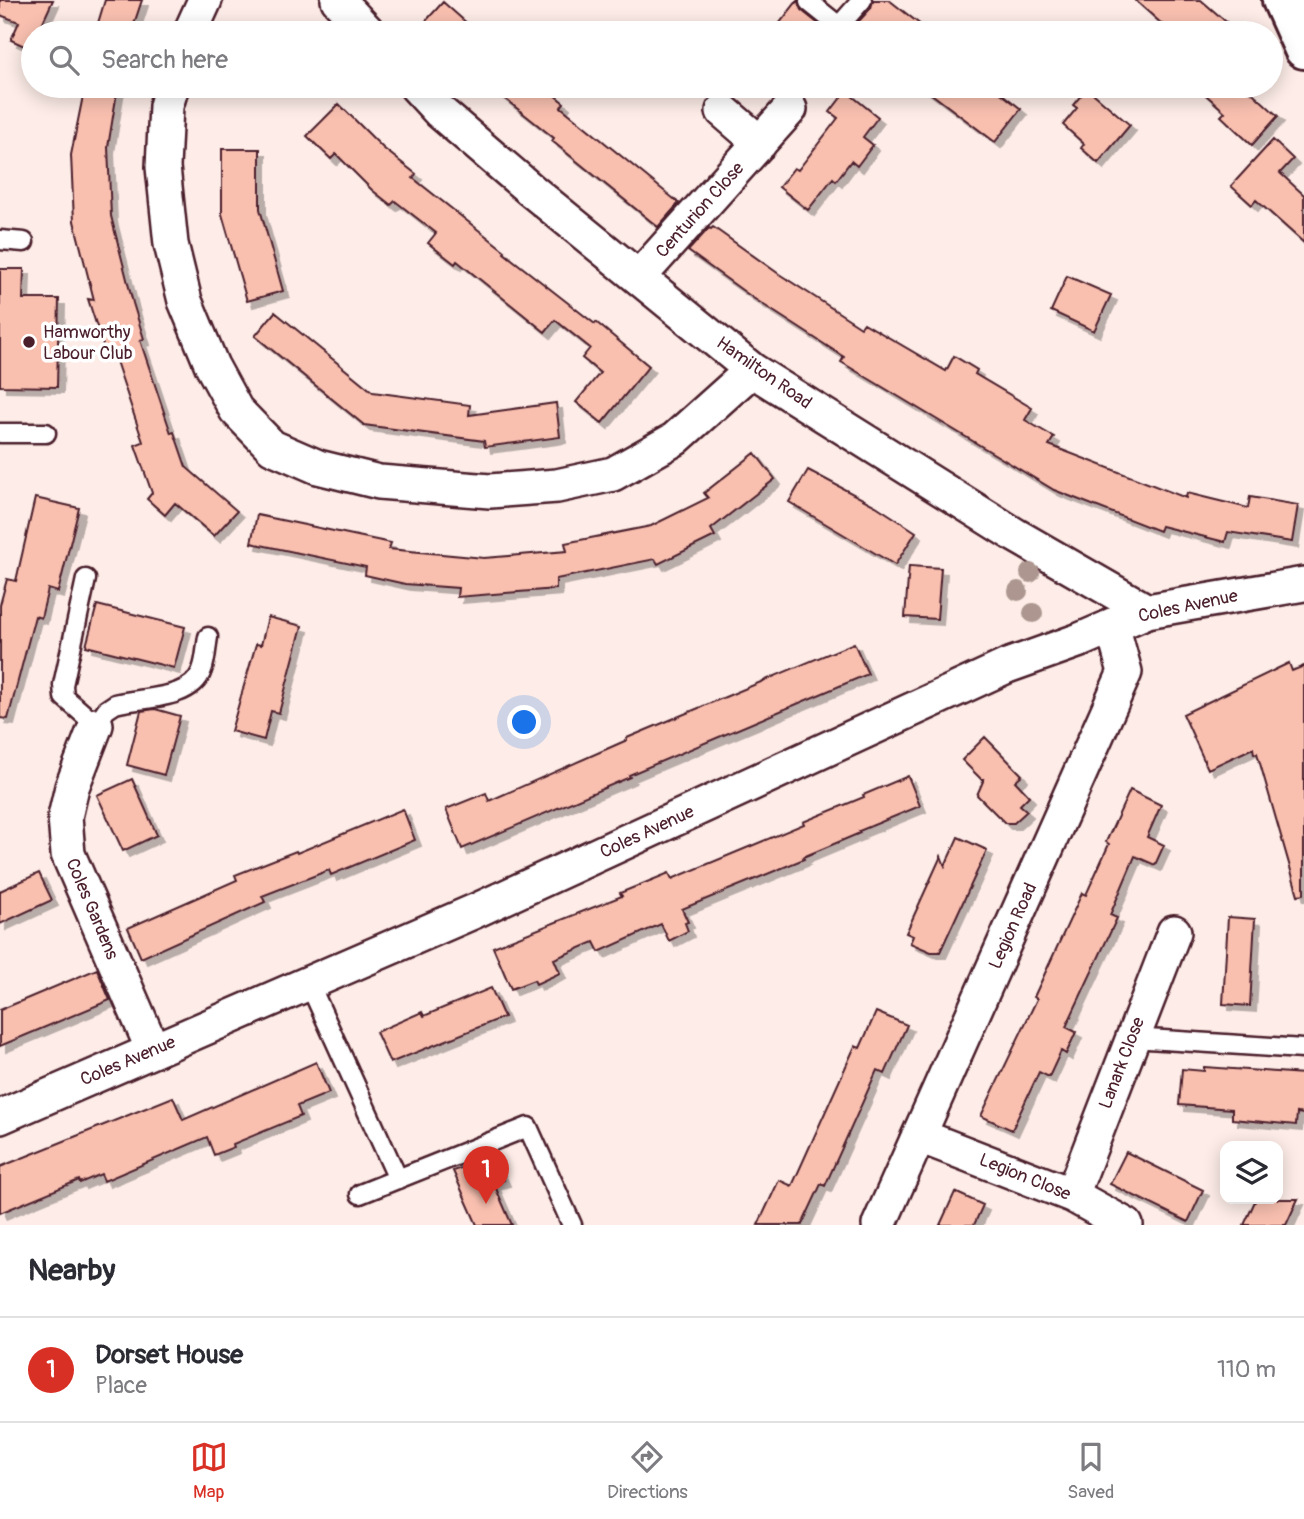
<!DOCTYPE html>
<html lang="en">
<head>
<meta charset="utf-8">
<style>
	body { margin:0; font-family:Pangolin,sans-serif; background:#f2f2f3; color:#2b2b33 }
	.controls { position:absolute; right:21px; bottom:21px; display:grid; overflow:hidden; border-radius:14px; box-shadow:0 4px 18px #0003 }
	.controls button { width:63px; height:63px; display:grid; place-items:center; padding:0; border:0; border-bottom:2px solid #e1e1e2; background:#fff; color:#2b2b33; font:35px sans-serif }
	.you { position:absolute; left:525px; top:723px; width:24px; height:24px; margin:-18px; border:5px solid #fff; border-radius:50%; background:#1a73e8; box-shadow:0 0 0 10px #1a73e833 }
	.badge { display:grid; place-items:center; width:46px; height:46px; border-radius:50%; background:#d93025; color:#fff; font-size:23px; font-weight:700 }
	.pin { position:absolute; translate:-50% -58px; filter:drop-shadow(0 2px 4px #0008) }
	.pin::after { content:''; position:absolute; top:37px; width:24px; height:21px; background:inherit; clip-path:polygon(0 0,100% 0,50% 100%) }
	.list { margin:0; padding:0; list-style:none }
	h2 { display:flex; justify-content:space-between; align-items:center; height:91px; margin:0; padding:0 28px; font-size:30px }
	h2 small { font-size:23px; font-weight:400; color:#7c7c81 }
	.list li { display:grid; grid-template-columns:46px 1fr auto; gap:21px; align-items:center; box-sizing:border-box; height:105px; padding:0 28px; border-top:2px solid #e1e1e2 }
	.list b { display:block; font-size:26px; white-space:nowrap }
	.list p { margin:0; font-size:23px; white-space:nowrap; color:#7c7c81 }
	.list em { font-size:23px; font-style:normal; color:#7c7c81 }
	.icon { flex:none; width:38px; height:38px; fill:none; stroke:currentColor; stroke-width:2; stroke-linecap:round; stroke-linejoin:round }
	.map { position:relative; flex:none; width:1304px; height:1225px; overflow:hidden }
	.search { position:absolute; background:#fff; box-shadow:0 4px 18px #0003; left:21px; right:21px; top:21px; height:77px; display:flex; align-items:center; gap:18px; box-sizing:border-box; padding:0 24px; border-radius:38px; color:#7c7c81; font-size:26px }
	.sheet { height:196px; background:#fff }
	nav { display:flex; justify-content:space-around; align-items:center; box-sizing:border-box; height:98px; border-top:2px solid #e1e1e2; background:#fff; font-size:19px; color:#7c7c81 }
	nav a { display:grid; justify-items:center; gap:4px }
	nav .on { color:#d93025 }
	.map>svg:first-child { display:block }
	.building { fill:#f9c0b0; stroke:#4a1f2b; stroke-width:2; filter:url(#shadow) }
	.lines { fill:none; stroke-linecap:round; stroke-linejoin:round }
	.service-casing { stroke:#4a1f2b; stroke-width:23 }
	.minor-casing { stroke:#4a1f2b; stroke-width:38 }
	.secondary-casing { stroke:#4a1f2b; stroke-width:44 }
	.service { stroke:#fff; stroke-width:18 }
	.minor { stroke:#fff; stroke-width:33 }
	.secondary { stroke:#fff; stroke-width:38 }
	.tree { fill:#ac968f }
	.poi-dot { fill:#4a1f2b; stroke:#fff; stroke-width:2.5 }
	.labels { text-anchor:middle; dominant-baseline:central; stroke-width:7; stroke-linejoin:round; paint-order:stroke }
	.street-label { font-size:18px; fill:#4a1f2b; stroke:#fff }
	.poi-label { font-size:18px; fill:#4a1f2b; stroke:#fff; text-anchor:start }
</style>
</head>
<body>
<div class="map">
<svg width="1304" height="1225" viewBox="0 0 1304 1225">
	<defs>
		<filter id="shadow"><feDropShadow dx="6" dy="6" stdDeviation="0" flood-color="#0004"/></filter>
	</defs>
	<rect width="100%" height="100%" fill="#fdece7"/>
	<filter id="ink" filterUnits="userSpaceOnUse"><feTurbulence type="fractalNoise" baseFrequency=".0143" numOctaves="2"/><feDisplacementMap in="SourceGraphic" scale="14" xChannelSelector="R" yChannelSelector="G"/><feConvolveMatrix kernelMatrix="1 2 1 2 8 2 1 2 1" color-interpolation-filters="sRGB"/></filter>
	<g filter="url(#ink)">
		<path class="building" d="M0,0H53L38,33H33L31,49L11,40L19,22L0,15Z
			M105,0H142L131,33H95Z
			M798,0L801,10L830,33H772Z
			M873,0H889L931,33H848L871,8Z
			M1135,0H1201L1239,33H1172Z
			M443,2L478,33H415Z
			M85,86H118L108,147L111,216L133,303L144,339L140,340L171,433L174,432L186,467L237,511L214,536L175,503L165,515L147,499L152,493L135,445L143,442L112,349L105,352L88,299L94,300L74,221L71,155Z
			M489,86H543L564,103L561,107L679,203L658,227L552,141L554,138Z
			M921,86H992L1021,109L995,142Z
			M1196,86H1245L1278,116L1252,145L1221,116L1225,112Z
			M1087,88L1130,125L1098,163L1081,148L1084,144L1063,125L1077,108L1073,105Z
			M846,91L878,117L863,137L873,145L857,166L851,161L836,181L833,178L808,210L779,187L794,168L798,170L838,118L830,112Z
			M339,104L383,148L416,174L413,178L505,251L504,253L595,324L596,322L649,366L602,423L576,402L600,373L582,358L590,348L555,320L545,332L457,261L455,264L428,243L436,233L395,201L391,205L372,190L336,154L331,159L307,136Z
			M1273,140L1293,159L1280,173L1304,195V243L1256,200L1252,205L1231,186Z
			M222,149H260V209L283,291L247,301L222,214Z
			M713,227L779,274L861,327L864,323L946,371L954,356L977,370L975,374L1032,408L1025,420L1054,437L1049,445L1186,498L1187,493L1248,508L1250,497L1298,505L1292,542L1228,532L1225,542L1161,526L1159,531L1054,490L841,362L844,357L753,298L688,251L709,228L711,229Z
			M0,269H24L23,299H59L57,387L0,386Z
			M1067,276L1111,295L1094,331L1051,311Z
			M275,312L373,392L470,405L469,415L556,403L560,437L485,447L484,441L364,425L255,336Z
			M755,453L775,479L711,529L715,536L658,564L655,559L556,579V589L457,597L458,588L405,584L365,575L366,567L251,543L257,515L391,543L389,549L484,558L567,551L565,543L651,526L708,498L704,493Z
			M808,470L876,506L916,532L895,565L789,502Z
			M35,498L79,508L58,592L48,589L41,618L35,616L8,719L0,718V605L7,579L16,581Z
			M909,566L941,568L937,619L905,617Z
			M97,605L185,627L174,668L86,646Z
			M268,617L302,626L279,713L271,711L264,740L231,731L256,644L261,645Z
			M854,643L868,674L629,775L630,777L462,849L446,809L486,793L489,801L627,740V738Z
			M1289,663L1292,671L1304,666V894L1298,895L1257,753L1254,754L1253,748L1208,769L1183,714Z
			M155,709L180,716L164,775L127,765L141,711Z
			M985,737L1022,775L1015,781L1029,796L1020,805L1027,811L1014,823H1005L977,795L984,779H981L962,760Z
			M908,776L920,806L859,831L860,833L803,857L804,859L682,909L688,922L685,923L688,931L669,941L661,924L599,952L594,942L554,959L560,973L536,984L534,980L511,989L493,947L622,896L620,893L669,873L672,879L804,824L803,822L864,797L863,795Z
			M132,779L157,835L123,851L97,795Z
			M1130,790L1161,805L1147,837L1164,845L1155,865L1135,856L1110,915L1117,918L1066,1027L1076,1032L1066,1054L1061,1051L1049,1077L1039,1072L1012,1130L981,1116L1037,999L1034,997L1082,893L1086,895L1109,844L1106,842Z
			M403,809L415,840L331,875L329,870L262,896L265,902L141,958L128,928L237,880L235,875L296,851L297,853Z
			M958,837L987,850L940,952H931L910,943L913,936L906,933L941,856L945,866Z
			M39,873L52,900L0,924V891Z
			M1228,917L1255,919L1250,1006L1223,1004Z
			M97,969L110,1000L0,1046V1010Z
			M491,988L504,1017L390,1063L376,1032L422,1012L424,1016Z
			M876,1012L907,1025L885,1074L877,1070L825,1186L821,1184L802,1225H758L779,1180L792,1186L855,1046L860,1048Z
			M316,1062L329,1093L297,1106L301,1116L233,1144L234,1147L214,1155L207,1137L104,1181L101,1174L80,1183L79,1180L0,1213V1167L173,1097L183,1120Z
			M1204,1067L1304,1074V1114L1297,1113L1296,1125L1232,1119V1109L1179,1105L1182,1069L1204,1071Z
			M1126,1152L1203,1190L1188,1222L1110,1184Z
			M493,1155L504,1180L494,1184L512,1225H477L453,1171Z
			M955,1192L983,1205L974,1225H940Z
			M1256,1199H1298L1286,1225H1244Z"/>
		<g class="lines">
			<defs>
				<path id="service" d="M809,2L839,26L862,0
					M0,240L24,242
					M0,433H46
					M86,579L63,685L64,697L96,725L106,710L115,704C143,697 192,700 202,670C206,660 206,648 208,637
					M309,983L398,1179
					M1132,1038L1303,1049
					M360,1194L528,1127L572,1225"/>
				<path id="minor" d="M338,0L369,33
					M190,33L205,0
					M172,86L166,106L163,167L171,244L185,301L212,366L236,410L272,447L318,467L379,482L490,491L557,486L613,474L675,439L752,370
					M416,86L440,112L531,190L752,370L1015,535L1147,611
					M723,111L760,143
					M639,277L790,109
					M96,725L72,787L65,817L68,854L153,1050
					M0,1117L475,911L1007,666L1080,640L1147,611L1304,584
					M920,1136L1072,1195L1126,1225
					M1072,1195L1174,932
					M879,1225L1125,672L1112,625"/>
				<path id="secondary" d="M1282,0L1304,49"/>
			</defs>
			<use href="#service" class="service-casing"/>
			<use href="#minor" class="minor-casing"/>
			<use href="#secondary" class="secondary-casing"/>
			<use href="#service" class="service"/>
			<use href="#minor" class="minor"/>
			<use href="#secondary" class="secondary"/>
		</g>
		<g class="tree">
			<circle cx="1030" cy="573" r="10"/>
			<circle cx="1018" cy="591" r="10"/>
			<circle cx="1033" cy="613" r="10"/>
		</g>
	</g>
	<circle class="poi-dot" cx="29" cy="342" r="7"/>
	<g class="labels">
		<g class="street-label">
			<text transform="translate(700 210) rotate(-48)">Centurion Close</text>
			<text transform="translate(764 373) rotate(35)">Hamilton Road</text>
			<text transform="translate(1188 606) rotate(-12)">Coles Avenue</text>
			<text transform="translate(647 832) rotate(-25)">Coles Avenue</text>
			<text transform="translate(92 909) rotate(67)">Coles Gardens</text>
			<text transform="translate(1013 926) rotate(-66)">Legion Road</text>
			<text transform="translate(128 1061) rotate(-23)">Coles Avenue</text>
			<text transform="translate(1122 1063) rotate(-69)">Lanark Close</text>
			<text transform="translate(1025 1177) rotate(22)">Legion Close</text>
		</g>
		<g class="poi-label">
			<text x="43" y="332">Hamworthy<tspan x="43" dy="21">Labour Club</tspan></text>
		</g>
	</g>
</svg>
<div class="controls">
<button><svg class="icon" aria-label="layers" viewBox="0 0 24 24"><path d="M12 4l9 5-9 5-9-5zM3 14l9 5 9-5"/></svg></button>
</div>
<div class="you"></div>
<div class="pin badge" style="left:486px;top:1204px">1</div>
<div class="search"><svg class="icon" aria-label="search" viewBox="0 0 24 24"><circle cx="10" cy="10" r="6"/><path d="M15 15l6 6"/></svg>Search here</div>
</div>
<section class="sheet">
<h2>Nearby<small></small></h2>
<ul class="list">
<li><span class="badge">1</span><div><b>Dorset House</b><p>Place</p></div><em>110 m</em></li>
</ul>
</section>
<nav>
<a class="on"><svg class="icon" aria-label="map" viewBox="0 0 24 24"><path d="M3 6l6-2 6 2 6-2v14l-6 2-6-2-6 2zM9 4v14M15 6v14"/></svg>Map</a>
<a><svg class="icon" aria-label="directions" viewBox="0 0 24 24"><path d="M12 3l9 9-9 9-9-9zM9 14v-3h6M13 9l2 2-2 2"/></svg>Directions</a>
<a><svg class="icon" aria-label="saved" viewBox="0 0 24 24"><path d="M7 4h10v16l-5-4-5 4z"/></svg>Saved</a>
</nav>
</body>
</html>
